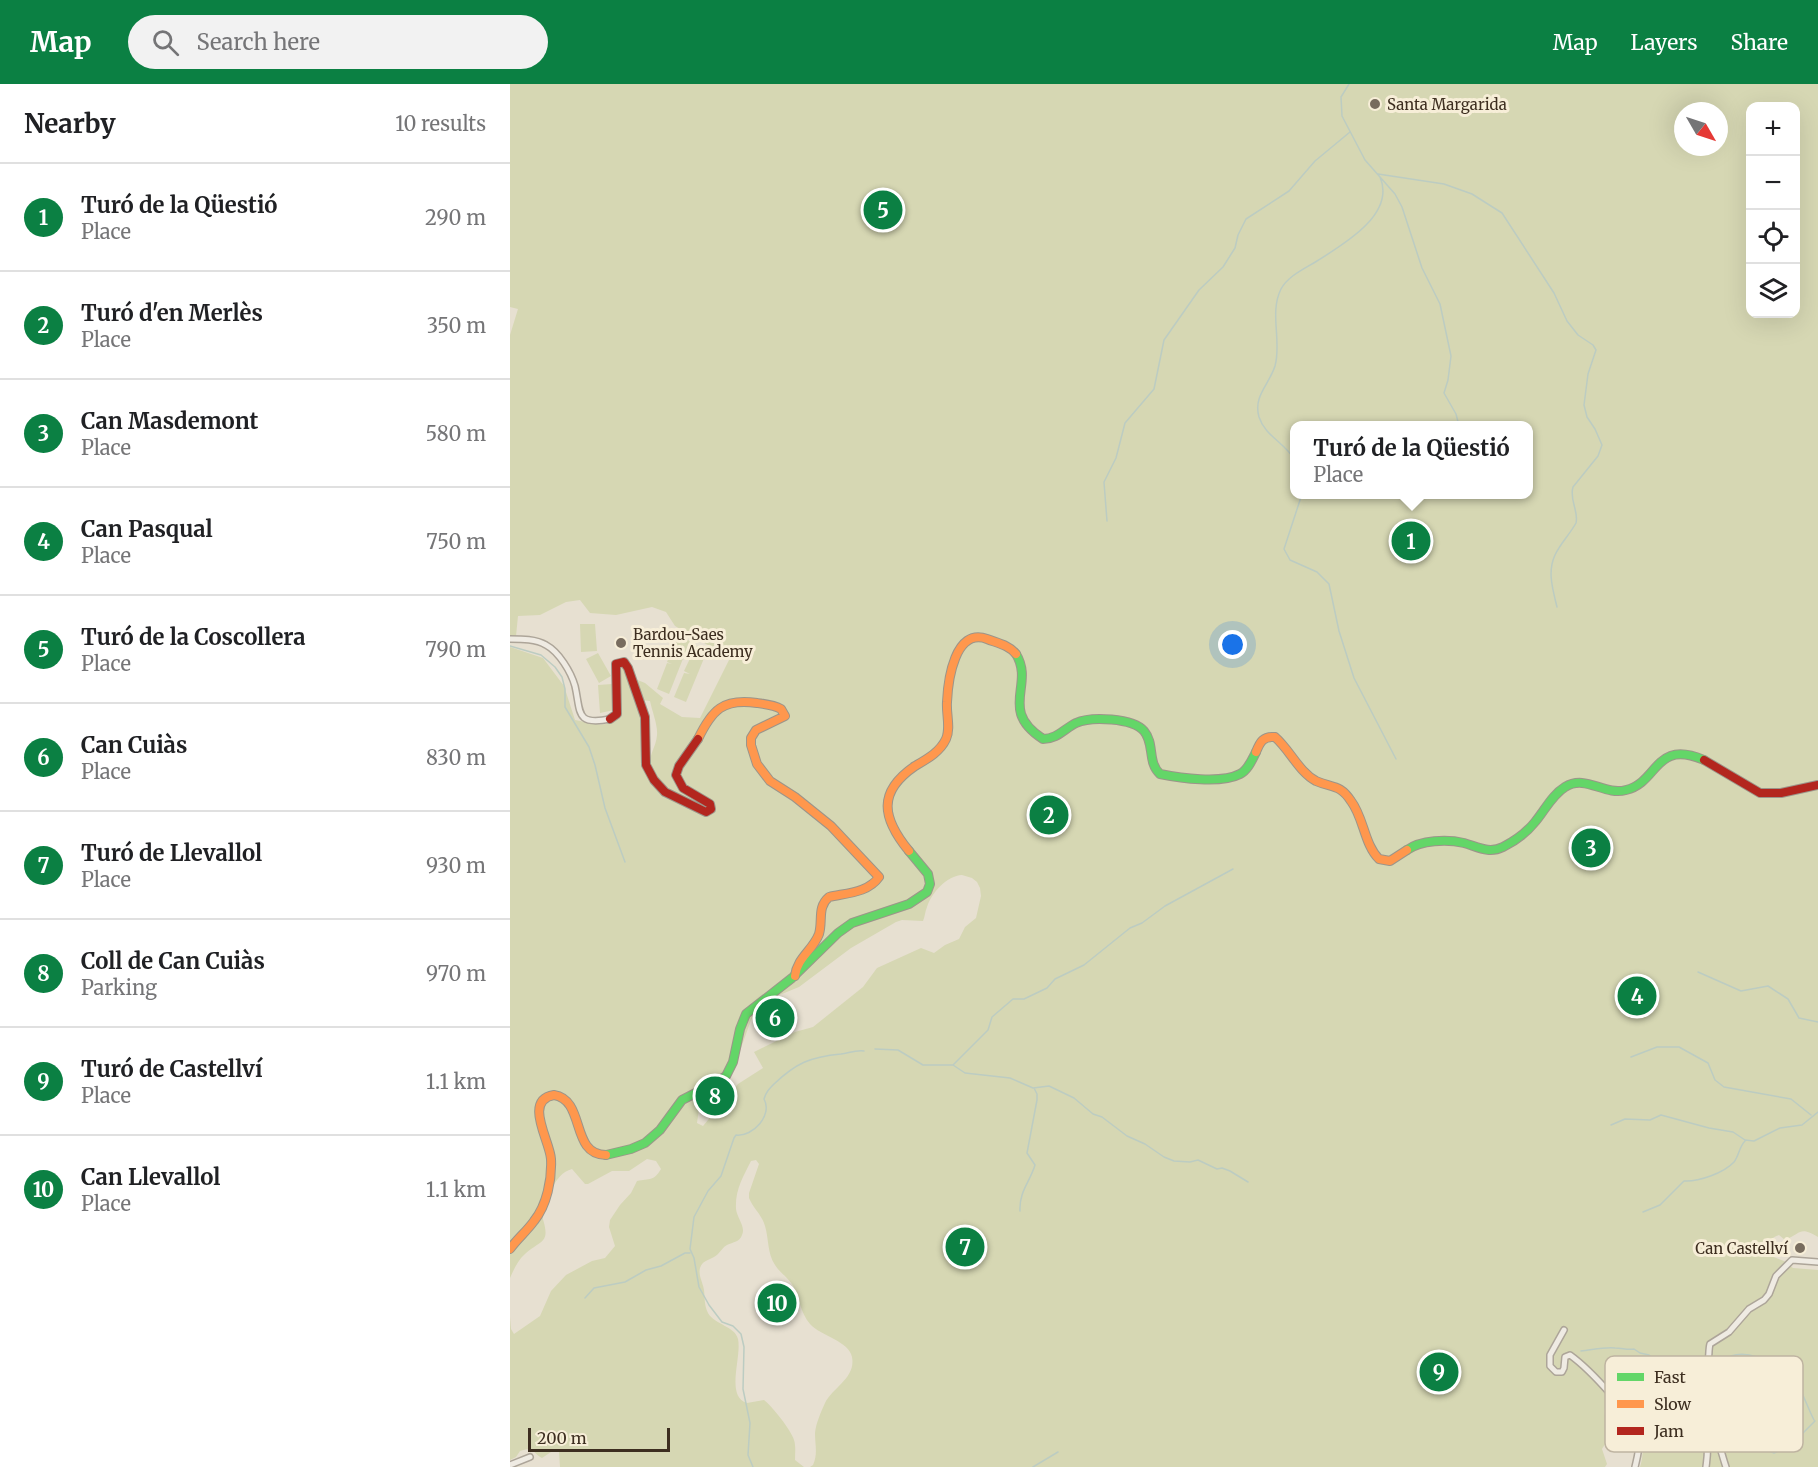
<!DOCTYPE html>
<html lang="en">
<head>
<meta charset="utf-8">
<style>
	body { margin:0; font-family:Merriweather,serif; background:#f2f2f2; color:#202124 }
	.controls { position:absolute; right:18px; top:18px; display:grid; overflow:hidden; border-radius:12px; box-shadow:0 6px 24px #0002 }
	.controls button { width:54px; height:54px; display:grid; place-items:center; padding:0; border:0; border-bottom:2px solid #e0e0e0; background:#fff; color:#202124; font:30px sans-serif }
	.compass { position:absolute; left:1164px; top:18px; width:54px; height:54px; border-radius:50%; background:#fff; box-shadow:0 6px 24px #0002; rotate:129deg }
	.scale { position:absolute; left:18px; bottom:15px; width:142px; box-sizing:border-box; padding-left:6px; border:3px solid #3d2e20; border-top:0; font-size:16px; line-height:21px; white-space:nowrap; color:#3d2e20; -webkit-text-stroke:4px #f7eed8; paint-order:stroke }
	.you { position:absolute; left:723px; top:561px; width:21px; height:21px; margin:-15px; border:4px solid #fff; border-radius:50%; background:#1a73e8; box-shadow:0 0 0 9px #1a73e833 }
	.badge { display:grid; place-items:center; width:39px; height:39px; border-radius:50%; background:#0b8043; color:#fff; font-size:20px; font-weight:700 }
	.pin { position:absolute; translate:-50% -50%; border:3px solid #fff; box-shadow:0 2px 6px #0006 }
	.popup { position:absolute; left:780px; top:337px; width:243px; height:78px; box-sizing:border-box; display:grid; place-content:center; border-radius:12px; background:#fff; filter:drop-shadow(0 2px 4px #0005); font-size:20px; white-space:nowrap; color:#757577 }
	.popup b { font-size:22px; color:#202124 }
	.popup::after { content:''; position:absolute; left:50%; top:100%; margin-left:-12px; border:12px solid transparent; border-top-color:#fff }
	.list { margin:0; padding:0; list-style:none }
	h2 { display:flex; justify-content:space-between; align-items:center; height:78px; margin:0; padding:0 24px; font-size:26px }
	h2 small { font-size:20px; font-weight:400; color:#757577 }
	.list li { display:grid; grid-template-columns:39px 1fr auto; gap:18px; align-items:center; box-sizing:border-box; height:108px; padding:0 24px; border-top:2px solid #e0e0e0 }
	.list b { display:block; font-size:22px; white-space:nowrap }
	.list p { margin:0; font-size:20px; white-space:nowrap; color:#757577 }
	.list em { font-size:20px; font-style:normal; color:#757577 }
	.icon { flex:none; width:33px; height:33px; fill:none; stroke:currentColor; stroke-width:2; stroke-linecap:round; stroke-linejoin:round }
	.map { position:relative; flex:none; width:1308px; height:1383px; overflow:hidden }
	header { display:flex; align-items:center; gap:36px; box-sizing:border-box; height:84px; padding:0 30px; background:#0b8043; color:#fff }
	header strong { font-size:28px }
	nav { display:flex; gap:33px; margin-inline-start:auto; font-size:21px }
	.search { width:420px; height:54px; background:#f2f2f2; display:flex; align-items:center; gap:15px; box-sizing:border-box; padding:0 21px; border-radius:33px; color:#757577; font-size:22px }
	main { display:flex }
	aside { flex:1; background:#fff }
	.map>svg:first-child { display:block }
	.green { fill:#d6d7b3; fill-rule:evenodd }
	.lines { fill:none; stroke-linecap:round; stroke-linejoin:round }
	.stream { stroke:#bcccc2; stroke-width:1.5 }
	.street-casing { stroke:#ada599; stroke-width:8 }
	.fast-casing { stroke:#9c958a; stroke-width:10 }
	.slow-casing { stroke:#9c958a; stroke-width:10 }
	.jam-casing { stroke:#9c958a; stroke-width:10 }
	.street { stroke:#efebe3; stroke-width:5 }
	.fast { stroke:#63d668; stroke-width:8 }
	.slow { stroke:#ff974d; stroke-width:8 }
	.jam { stroke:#b3261e; stroke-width:8 }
	.poi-dot { fill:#786c5e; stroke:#f7eed8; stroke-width:2 }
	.labels { text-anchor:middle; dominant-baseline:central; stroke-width:6; stroke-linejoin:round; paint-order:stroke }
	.poi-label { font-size:15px; fill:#3d2e20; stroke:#f7eed8; text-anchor:start }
	.key { fill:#f7eed8; stroke:#bfb4a1; stroke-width:1.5 }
	.key-label { font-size:16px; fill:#3d2e20 }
</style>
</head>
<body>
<header>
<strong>Map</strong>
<div class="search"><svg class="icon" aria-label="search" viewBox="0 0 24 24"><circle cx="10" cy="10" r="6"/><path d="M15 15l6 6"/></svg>Search here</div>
<nav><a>Map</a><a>Layers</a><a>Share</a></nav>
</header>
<main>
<aside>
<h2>Nearby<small>10 results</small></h2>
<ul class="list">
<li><span class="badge">1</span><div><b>Turó de la Qüestió</b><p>Place</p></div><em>290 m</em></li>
<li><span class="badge">2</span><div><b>Turó d'en Merlès</b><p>Place</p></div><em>350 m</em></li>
<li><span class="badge">3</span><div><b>Can Masdemont</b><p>Place</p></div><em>580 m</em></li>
<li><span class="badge">4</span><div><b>Can Pasqual</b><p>Place</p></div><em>750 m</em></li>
<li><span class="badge">5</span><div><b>Turó de la Coscollera</b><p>Place</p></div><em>790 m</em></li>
<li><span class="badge">6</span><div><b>Can Cuiàs</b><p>Place</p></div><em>830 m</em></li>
<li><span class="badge">7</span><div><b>Turó de Llevallol</b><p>Place</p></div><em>930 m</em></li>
<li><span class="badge">8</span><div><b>Coll de Can Cuiàs</b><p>Parking</p></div><em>970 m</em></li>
<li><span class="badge">9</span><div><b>Turó de Castellví</b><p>Place</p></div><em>1.1 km</em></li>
<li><span class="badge">10</span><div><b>Can Llevallol</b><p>Place</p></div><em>1.1 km</em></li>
</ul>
</aside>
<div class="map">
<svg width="1308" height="1383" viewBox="0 0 1308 1383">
	<rect width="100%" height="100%" fill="#e7e0d1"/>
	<path class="green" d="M0,0H1308V1153C1289,1142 1292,1149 1275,1156L1269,1151C1262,1153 1256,1160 1254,1167L1256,1170L1274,1177L1283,1184L1308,1186V1383H1130C1138,1357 1128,1332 1110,1314L1099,1316C1088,1333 1101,1334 1101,1348C1101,1354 1095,1360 1092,1365L1097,1380L1095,1383H300L303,1381C308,1370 305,1361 305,1349C306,1339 311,1328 315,1319C323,1303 346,1294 342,1273C339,1257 311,1252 300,1240C290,1228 290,1215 283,1202C279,1194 270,1189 265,1181C257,1169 259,1155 255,1142C252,1131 243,1124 239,1114V1109L249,1080L246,1076L241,1077C233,1093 225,1106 226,1125C227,1134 236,1143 232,1151C230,1158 223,1158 217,1161C213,1163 211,1167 208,1170C202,1176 193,1175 190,1184C188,1191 193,1199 194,1206C195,1214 194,1221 198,1229C205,1241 225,1242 228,1255C232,1273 215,1312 237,1319L254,1316C261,1321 282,1347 284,1356C286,1362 285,1369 285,1376L294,1383H50L49,1368H41L32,1374C22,1369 25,1362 10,1367L6,1373L0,1376V1233L1,1245L4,1250L30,1232L41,1207L56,1191L82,1177L95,1174L105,1162L99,1143L100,1136L110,1121L121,1109L127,1097C140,1094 143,1098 151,1085L146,1077L137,1075L119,1087H102L78,1100H75L62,1085C43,1090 38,1116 32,1132C41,1160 32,1155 15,1170C8,1176 4,1185 0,1194V563L33,574L54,602L65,636C81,639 98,646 108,632L110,581L114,583L131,633L140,680C140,668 146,663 147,651C148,641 142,627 140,617L132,616L125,595L135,599L153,614L150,620L172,633L190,634L220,574L165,542L156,528L142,523L106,531L80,529L70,516L56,518L30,531L8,532L6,552L0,551V251L8,225L0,223ZM1240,22H1286V230H1240ZM1173,27H1209V63H1173ZM784,342H1018V410H784ZM452,791L462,794L467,798L470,804L471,812L466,834L455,843L449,855L435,861L424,869L411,864L367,884L353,903L303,943L285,948L244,968L253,984L228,1000L193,1042L187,1039L191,1011L226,978L241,936L251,923L267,912L289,903L341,864L386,838L392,836L413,837C415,832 415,828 417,823C422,808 437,792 452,791Z
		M70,540H85L87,567L71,568Z
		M168,552L180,557L159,610L147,605L157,579L162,580L157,578Z
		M186,562L197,567L176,618L164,613L174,589L180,590L174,587Z
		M88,569L101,592L89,599L76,575Z
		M102,600L104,626L90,629L88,601Z"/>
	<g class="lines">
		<path class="stream" d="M839,0L831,13L832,32L855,76L885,110L892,123L912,184L930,220L941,272L938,296L934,309L946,330L949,342
			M868,90L934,100L962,110L992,129L1044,209L1057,237L1068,251L1083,261L1086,266L1078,290L1074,321L1077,333L1085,345L1092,361L1088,372L1063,403C1059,416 1069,427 1066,439C1060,450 1050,460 1045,471C1037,488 1043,506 1047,523
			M784,375C775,359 755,352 749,333C743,312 759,301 765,282C772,257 759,229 771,205C778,192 794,185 807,177C834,160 886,130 870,93
			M792,410L774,465L780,476L807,488L819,500L829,547L844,594L886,675
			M597,437L594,398L606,374L615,339L644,305L654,256L689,206L713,183L725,164L728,151L736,135L779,107L805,77L840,48
			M0,562L31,571L45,583L52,593L55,605V623L79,663L85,681L95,724L115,778
			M1188,888L1231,907L1258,902L1278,915L1289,934L1308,938
			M365,965L388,966L413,981H443L455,989L500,994L523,1004L539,1002L564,1014L583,1030L592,1033L617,1052L635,1060L654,1073L664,1077L680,1078L688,1076L707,1085L712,1084L720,1087L738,1098
			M1121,973L1147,963H1169L1198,979L1205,996L1214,1003L1281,1015L1301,1031
			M443,981L478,946L482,933L503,915H514L537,904L545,895L574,881L620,844L632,839L655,822L723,785
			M1101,1041L1115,1035L1140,1036L1151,1031L1199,1044L1223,1048L1235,1056L1244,1057L1270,1044L1292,1041L1308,1028
			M510,1127C509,1107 520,1098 525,1081L517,1069L527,1016V1010L524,1004
			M1133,1128L1150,1121L1174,1097C1188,1098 1214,1089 1224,1078C1229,1072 1229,1063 1235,1057
			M75,1214L84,1204L115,1198L136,1186L151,1182L175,1169H180
			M1071,1267C1082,1266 1093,1263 1105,1264C1113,1264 1116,1266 1124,1265L1130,1269L1139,1271L1161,1290
			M1221,1272C1230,1269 1238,1270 1247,1273C1250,1274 1253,1272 1256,1273C1286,1280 1292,1313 1304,1336
			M1170,1300L1171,1310L1191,1317L1209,1319L1230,1330L1236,1347L1250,1363L1264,1369L1280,1362L1305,1337
			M243,1383L238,1371L240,1339L233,1305L234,1263L231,1250L223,1242L212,1238L199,1221L189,1203L184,1174L180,1165L184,1133L198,1107L211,1092L224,1054L226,1051C243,1053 263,1031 254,1015C256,1008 259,1005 264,1000C286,979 300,973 331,970C339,969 345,966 354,967
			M523,1383L548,1368"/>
		<defs>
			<path id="street" d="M0,555C12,555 26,555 36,561C49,568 61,588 65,602C71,628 65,642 100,635
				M1054,1246L1040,1271V1282L1046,1288H1052L1054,1284L1055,1273L1060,1271C1078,1284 1126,1333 1129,1355C1130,1364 1127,1374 1125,1383
				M1175,1328C1205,1329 1208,1360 1216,1383
				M0,1381L20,1373
				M1196,1383C1197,1374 1199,1364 1196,1355C1189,1336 1159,1325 1165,1300C1168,1286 1188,1295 1196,1283C1200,1277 1198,1267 1200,1260L1219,1248L1239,1225L1254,1216L1259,1210L1266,1192L1282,1176L1308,1178"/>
			<path id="fast" d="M506,570C525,601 488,626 533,655C547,655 554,645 566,639C581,632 623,634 634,647C645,660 637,678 650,690C670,694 711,700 730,690C738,686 742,676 746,668
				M897,766C911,756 937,755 954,759C968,763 979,770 993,763C1005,757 1017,748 1025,738C1035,726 1042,711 1055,703C1076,690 1094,712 1116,706C1149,698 1144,655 1194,676
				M96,1071L121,1065L135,1059L150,1046L172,1016L205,999L216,992L223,978L230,945L236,930L282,894L328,849L342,839L399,820L417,808L420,800L418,790L399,767"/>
			<path id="slow" d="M188,655C202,626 213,614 247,619C255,620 264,621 271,625L275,632L246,646L241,654V661L247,680L260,697L285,713L321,742L369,793C358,809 336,809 319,813C307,823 313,836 309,850C303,866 287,874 285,892
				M746,668C750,658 753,652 765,653C780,666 789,688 806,697C822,704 830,700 841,717C854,734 854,760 869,775L880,777L897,766
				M399,767C372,734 367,708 405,682C417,675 430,668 436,655C441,644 436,630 437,618C438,596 445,543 477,555C487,559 499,561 506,570
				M0,1165C7,1155 17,1147 24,1137C37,1121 42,1095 41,1075C40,1057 13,1016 44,1011C76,1016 60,1071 96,1071"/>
			<path id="jam" d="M100,635L107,630L106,580L114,578L118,584L135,633L136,681L144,696L155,708L196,728L201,725L200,720L173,704L166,691L169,682L188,655
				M1194,676L1250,709H1271L1308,701"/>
		</defs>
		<use href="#street" class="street-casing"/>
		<use href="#fast" class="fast-casing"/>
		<use href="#slow" class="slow-casing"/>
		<use href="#jam" class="jam-casing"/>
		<use href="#street" class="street"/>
		<use href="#fast" class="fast"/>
		<use href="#slow" class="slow"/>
		<use href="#jam" class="jam"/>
	</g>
	<g class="poi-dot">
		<circle cx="865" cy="20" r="6"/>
		<circle cx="111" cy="559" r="6"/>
		<circle cx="1290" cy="1164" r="6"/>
	</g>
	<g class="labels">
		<g class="poi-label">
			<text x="877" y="20">Santa Margarida</text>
			<text x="123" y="550">Bardou-Saes<tspan x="123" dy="17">Tennis Academy</tspan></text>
			<text x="1278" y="1164" text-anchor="end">Can Castellví</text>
		</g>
	</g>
	<rect x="1095" y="1272" width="198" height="96" rx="9" class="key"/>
	<rect x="1107" y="1289" width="27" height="8" fill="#63d668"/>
	<rect x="1107" y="1316" width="27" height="8" fill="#ff974d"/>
	<rect x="1107" y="1343" width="27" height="8" fill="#b3261e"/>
	<g class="key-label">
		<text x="1144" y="1299">Fast</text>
		<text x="1144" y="1326">Slow</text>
		<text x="1144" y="1353">Jam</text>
	</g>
</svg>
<div class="controls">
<button>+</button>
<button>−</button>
<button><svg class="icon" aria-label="locate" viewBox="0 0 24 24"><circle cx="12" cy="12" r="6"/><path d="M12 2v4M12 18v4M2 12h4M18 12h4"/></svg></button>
<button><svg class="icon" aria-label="layers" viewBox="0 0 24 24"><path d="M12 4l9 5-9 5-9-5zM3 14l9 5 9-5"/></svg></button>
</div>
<svg class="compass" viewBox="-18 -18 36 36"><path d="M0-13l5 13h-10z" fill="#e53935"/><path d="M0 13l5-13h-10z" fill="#757577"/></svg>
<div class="scale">200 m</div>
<div class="you"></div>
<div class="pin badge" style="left:901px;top:457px">1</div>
<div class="popup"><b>Turó de la Qüestió</b>Place</div>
<div class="pin badge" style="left:539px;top:731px">2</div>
<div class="pin badge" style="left:1081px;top:764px">3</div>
<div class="pin badge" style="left:1127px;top:912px">4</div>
<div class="pin badge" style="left:373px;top:126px">5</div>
<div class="pin badge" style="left:265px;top:934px">6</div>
<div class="pin badge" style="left:455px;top:1163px">7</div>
<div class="pin badge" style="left:205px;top:1012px">8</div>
<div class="pin badge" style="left:929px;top:1288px">9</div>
<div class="pin badge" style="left:267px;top:1219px">10</div>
</div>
</main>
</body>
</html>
